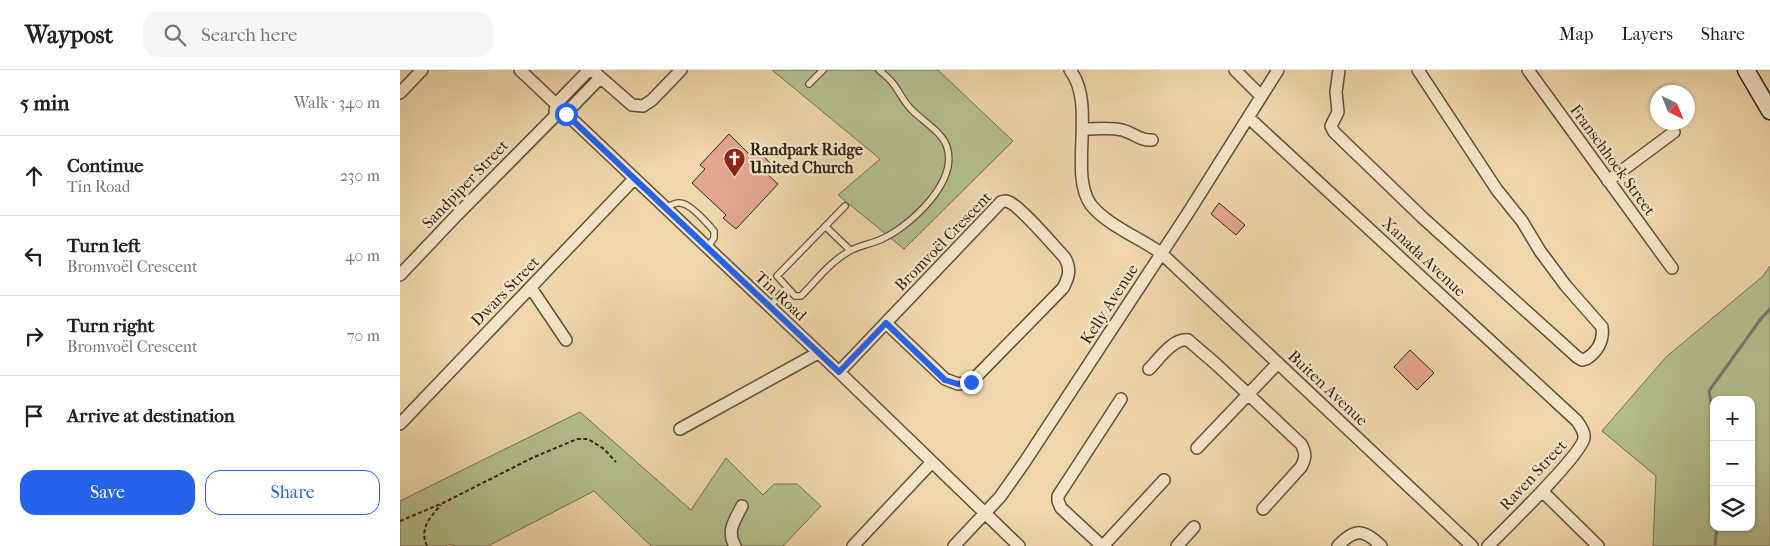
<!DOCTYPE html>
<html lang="en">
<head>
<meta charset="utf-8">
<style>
	body { margin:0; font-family:"IM FELL French Canon",serif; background:#f6f6f6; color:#222 }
	.controls { position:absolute; right:15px; bottom:15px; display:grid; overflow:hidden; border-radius:10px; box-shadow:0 1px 4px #0004 }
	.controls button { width:45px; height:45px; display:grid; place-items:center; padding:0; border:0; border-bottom:1px solid #e0e0e0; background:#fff; color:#222; font:25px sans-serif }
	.compass { position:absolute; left:1250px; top:15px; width:45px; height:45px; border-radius:50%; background:#fff; box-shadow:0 1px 4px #0004; rotate:137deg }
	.stop { position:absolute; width:15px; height:15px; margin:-11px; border:4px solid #2563eb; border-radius:50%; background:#fff }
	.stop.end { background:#2563eb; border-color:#fff; box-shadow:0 1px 5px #0008 }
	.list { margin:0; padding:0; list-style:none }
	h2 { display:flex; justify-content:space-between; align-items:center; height:65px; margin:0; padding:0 20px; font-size:21px }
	h2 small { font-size:16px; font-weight:400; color:#767676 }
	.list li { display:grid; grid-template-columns:32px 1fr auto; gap:15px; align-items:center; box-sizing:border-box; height:80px; padding:0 20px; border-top:1px solid #e0e0e0 }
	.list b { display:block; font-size:19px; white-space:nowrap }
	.list p { margin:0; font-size:16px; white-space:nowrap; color:#767676 }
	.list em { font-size:16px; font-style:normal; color:#767676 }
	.actions { display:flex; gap:10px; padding:15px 20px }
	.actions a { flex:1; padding:11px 0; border:1px solid #2563eb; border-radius:15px; text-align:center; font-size:18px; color:#2563eb }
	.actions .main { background:#2563eb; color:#fff }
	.icon { flex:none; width:28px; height:28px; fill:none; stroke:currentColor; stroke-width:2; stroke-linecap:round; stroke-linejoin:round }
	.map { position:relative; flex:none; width:1370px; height:476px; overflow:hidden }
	header { display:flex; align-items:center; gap:30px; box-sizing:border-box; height:70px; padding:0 25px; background:#fff; border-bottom:1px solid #e0e0e0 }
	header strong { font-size:24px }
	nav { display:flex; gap:28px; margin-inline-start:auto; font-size:18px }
	.search { width:350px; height:45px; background:#f6f6f6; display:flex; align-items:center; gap:12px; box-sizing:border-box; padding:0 18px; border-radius:15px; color:#767676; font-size:19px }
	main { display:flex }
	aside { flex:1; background:#fff }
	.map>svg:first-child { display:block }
	.green { fill:#b4bf8d; stroke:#727151; fill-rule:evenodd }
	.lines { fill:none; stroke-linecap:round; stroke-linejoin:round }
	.stream { stroke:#707e6d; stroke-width:3 }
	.building { fill:#e3a690; stroke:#302315 }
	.lane-casing { stroke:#60503a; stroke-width:8 }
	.street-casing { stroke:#60503a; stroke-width:14 }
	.secondary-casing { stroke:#302315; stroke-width:19 }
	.path { stroke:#302315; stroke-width:2; stroke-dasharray:4 2.5; stroke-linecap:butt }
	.lane { stroke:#f5e5c8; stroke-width:5.5 }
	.street { stroke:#f5e5c8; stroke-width:11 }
	.secondary { stroke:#f5e5c8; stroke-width:16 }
	.route { stroke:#2563eb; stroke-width:6 }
	.labels { text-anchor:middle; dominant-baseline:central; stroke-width:4.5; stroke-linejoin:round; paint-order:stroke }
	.poi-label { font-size:16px; font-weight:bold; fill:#302315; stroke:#f5e5c8; text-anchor:start }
	.street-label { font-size:16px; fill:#302315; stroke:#f5e5c8 }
</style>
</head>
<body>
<header>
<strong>Waypost</strong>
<div class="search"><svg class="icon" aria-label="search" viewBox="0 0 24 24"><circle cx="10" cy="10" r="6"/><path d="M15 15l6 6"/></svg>Search here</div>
<nav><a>Map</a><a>Layers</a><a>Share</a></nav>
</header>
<main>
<aside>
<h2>5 min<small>Walk · 340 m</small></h2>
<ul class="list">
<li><svg class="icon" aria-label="ahead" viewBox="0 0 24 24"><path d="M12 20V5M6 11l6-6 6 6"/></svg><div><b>Continue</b><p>Tin Road</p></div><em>230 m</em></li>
<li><svg class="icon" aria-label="left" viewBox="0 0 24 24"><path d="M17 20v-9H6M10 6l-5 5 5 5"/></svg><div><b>Turn left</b><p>Bromvoël Crescent</p></div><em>40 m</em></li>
<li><svg class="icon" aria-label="right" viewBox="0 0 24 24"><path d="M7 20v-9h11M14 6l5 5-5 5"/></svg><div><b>Turn right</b><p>Bromvoël Crescent</p></div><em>70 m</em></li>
<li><svg class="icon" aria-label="arrive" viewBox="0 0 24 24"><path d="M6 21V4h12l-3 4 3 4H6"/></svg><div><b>Arrive at destination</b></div></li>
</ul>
<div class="actions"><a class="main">Save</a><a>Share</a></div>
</aside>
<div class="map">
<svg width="1370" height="476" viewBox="0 0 1370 476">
	<rect width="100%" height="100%" fill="#efd7ab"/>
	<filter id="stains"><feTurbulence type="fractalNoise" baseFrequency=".004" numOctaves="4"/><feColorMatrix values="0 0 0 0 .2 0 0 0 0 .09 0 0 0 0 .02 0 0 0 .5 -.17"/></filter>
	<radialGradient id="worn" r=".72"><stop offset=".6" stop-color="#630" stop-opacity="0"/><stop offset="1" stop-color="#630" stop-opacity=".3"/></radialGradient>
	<path class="green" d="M372,0H538L613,71L504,179L438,125L480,89Z
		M1370,196V476H1253L1256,406L1202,361L1266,287L1363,206ZM1314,330H1351V457H1314Z
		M180,342L291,440L326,388L363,425L374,414H397L421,436L383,476H251L194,421L88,476H56L49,474L46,476H0V431Z"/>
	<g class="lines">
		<path class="stream" d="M1314,351L1309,321L1360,250L1370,239
			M1315,476L1317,457"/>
	</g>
	<path class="building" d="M329,64L350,85L356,78L371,94L364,101L378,114L336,159L323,148L326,145L292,113L305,99L300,95Z
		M819,133L845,155L836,165L811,144Z
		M1010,280L1034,303L1017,320L994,297Z"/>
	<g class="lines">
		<defs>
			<path id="lane" d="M409,14L423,0
				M445,136L377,206L395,226H401C416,211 430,192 448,182C459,175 473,174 484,168C512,154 558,112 547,77C542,62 524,52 513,41C505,34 501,25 495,16C491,10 485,5 479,0
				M265,138C270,136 275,132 280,133C290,133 308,154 314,161V168L307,178
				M426,157L450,180
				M369,237L387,218"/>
			<path id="street" d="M120,0L439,302L619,476
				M192,0L232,35L243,36L252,30L281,0
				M670,0C697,34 668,104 691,135C707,155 740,168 761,183L1072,476
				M835,0L861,26
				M939,0L936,22L938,42L931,56L934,62L1023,148L1177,287L1182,290L1186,289C1197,282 1204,271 1202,257L1166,216L1140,181L1122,151L1097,120L1018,0
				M1128,0L1272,198
				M0,23L22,0
				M155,42L156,34L189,0
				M849,48L1177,351C1180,356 1185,362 1184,368C1182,384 1104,460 1088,476
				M683,59C695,59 710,57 722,60C734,63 740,71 752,70
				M1208,111L1274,62
				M0,205L55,147L155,46L166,43L200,8
				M131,218L166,270
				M749,299C759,289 773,268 788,270L817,295L901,374C906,383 906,388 901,397L863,439
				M439,302L601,132C605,131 605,130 609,132C621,137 654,176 665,188C671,199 669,207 663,218L571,312L558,314L545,309L486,253
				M0,354L234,109
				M280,359L418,283
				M797,378L878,293
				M1142,421L1198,476
				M335,476C326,461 335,450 342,436
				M453,476L532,392
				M554,476L600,427L624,393L788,143L878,0
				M702,476L661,438L658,431V426L721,329
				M703,476L764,410
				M777,476L794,457
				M938,476C955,458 964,459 981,476"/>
			<path id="secondary" d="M1346,0L1370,41"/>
		</defs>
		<use href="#lane" class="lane-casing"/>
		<use href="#street" class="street-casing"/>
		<use href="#secondary" class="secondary-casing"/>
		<path class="path" d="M0,451L43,433L132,388L177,369H188L204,379L216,392
			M27,476C19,459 30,447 41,435"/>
		<use href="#lane" class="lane"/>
		<use href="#street" class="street"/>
		<use href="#secondary" class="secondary"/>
	</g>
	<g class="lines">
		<path class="route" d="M166,44L439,302L486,253L545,310L558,314L571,312"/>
	</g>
	<defs>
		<symbol id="church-pin" viewBox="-11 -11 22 30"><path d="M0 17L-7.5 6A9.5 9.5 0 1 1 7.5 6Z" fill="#8f2418" stroke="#f5e5c8"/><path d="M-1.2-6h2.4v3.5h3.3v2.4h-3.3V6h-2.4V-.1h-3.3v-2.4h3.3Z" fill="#fff"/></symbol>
	</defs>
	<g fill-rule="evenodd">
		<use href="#church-pin" x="322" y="76" width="25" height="34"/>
	</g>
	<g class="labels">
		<g class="poi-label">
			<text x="350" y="79">Randpark Ridge<tspan x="350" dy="18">United Church</tspan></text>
		</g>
		<g class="street-label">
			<text transform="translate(1213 90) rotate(54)">Franschhoek Street</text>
			<text transform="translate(65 114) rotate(-46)">Sandpiper Street</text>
			<text transform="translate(543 171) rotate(-46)">Bromvoël Crescent</text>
			<text transform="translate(1024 187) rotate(43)">Xanada Avenue</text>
			<text transform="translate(105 221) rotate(-46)">Dwars Street</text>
			<text transform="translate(381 226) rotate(43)">Tin Road</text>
			<text transform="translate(709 234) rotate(-57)">Kelly Avenue</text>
			<text transform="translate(928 318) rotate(43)">Buiten Avenue</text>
			<text transform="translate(1133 405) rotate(-47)">Raven Street</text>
		</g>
	</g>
	<rect width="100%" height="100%" filter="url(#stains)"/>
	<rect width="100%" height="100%" fill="url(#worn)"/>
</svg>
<div class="controls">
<button>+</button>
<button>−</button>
<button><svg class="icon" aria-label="layers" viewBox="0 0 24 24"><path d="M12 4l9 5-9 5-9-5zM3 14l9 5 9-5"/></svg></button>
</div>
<svg class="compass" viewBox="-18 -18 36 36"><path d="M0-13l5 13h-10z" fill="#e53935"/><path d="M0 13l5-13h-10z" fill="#767676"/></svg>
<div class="stop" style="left:166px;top:44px"></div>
<div class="stop end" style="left:571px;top:312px"></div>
</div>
</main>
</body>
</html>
